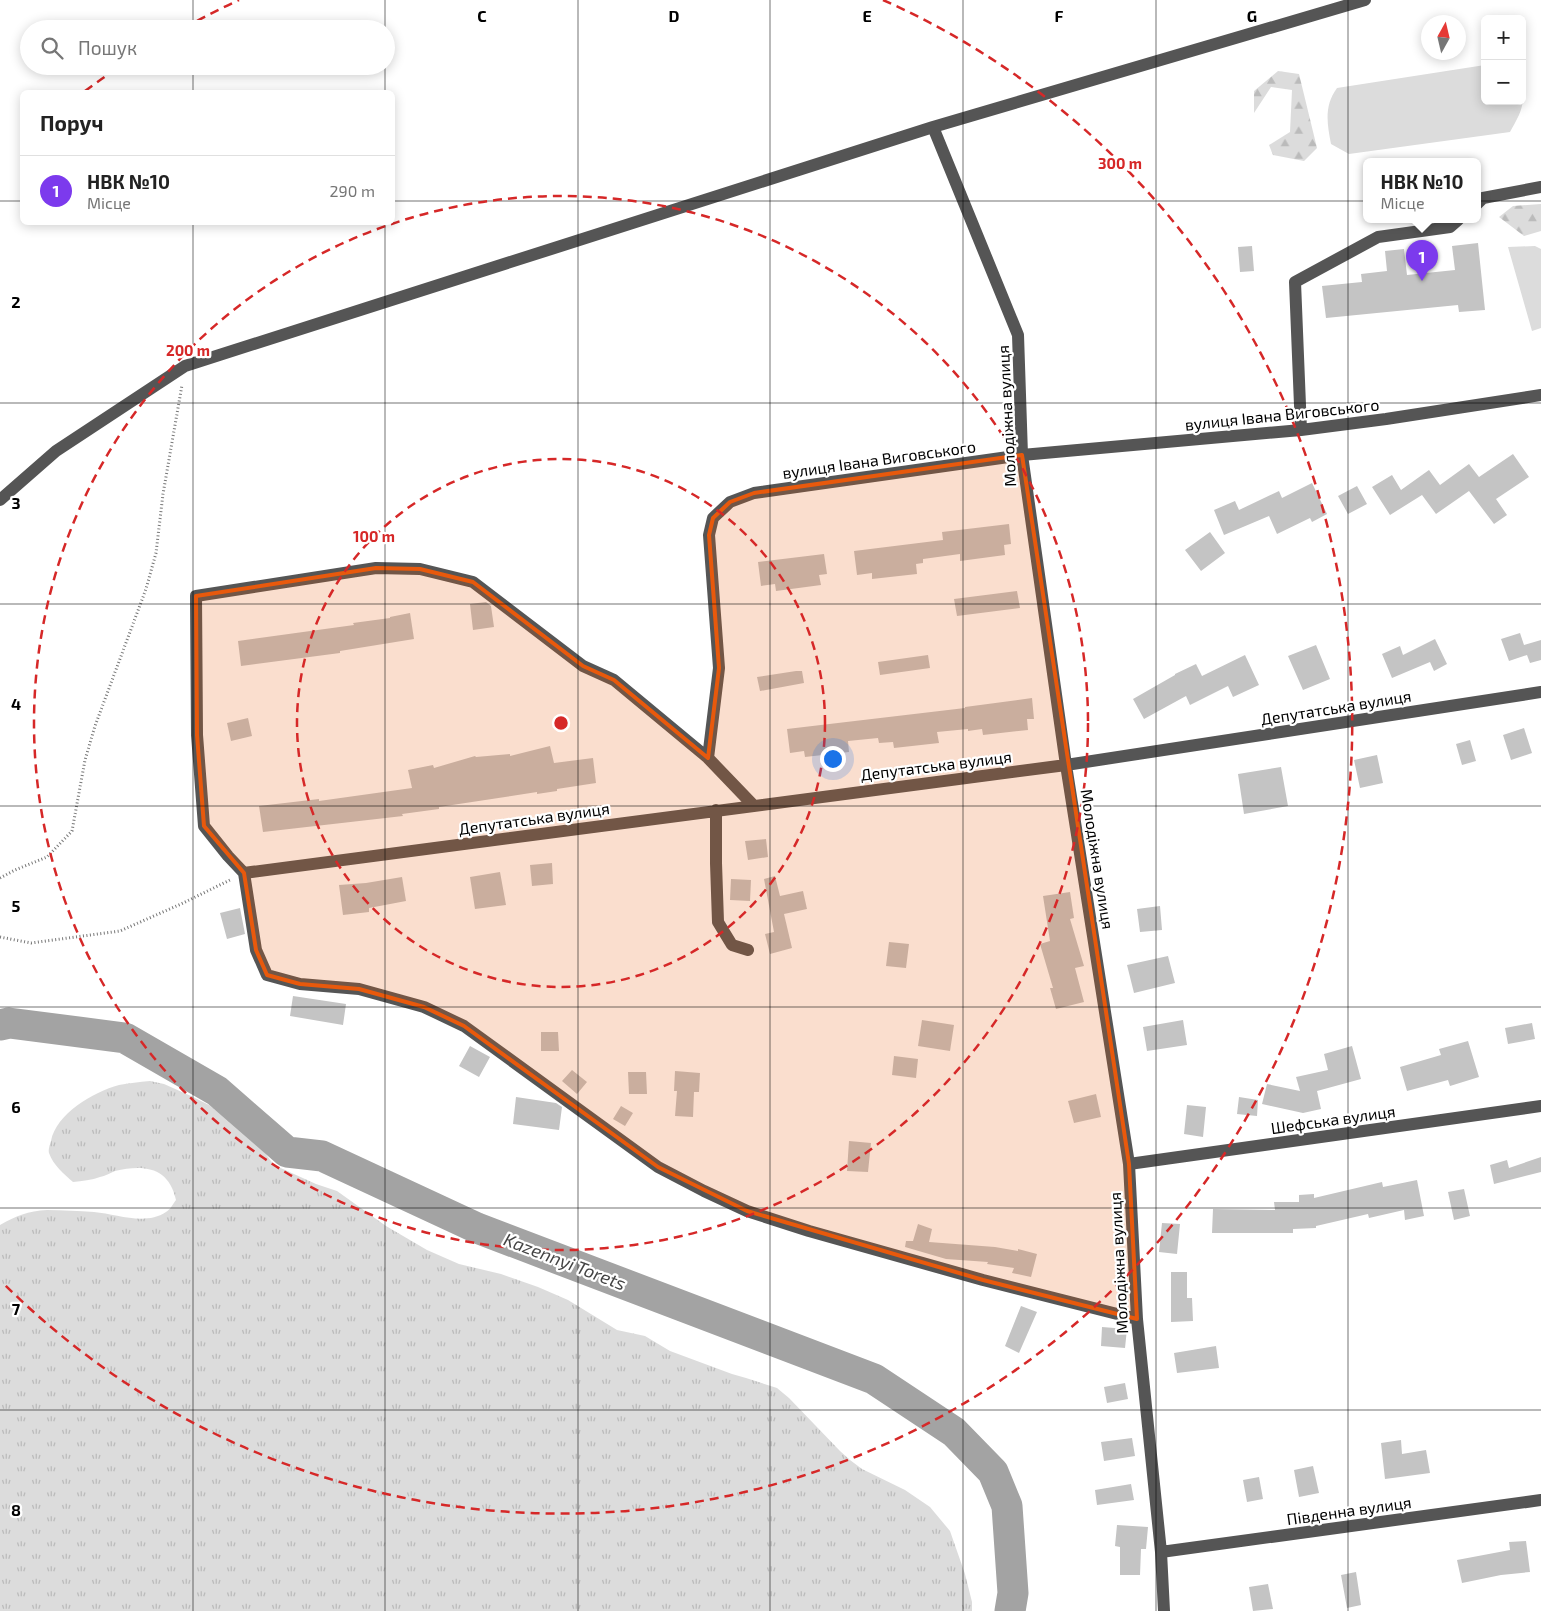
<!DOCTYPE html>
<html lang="uk">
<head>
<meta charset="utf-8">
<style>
	body { margin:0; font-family:"Exo 2",sans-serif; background:#f6f6f6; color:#222 }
	.controls { position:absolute; right:15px; top:15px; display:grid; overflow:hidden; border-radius:8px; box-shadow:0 2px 12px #0003 }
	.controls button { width:45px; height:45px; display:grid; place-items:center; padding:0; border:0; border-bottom:1px solid #e0e0e0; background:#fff; color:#222; font:25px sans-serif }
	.compass { position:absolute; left:1421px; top:15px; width:45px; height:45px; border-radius:50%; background:#fff; box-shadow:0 2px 12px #0003; rotate:8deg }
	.you { position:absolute; left:832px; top:758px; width:18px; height:18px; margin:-12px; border:4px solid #fff; border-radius:50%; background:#1a73e8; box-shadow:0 0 0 8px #1a73e833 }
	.badge { display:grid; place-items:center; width:32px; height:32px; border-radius:50%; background:#7c3aed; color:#fff; font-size:16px; font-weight:700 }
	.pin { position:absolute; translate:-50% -41px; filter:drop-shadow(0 1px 2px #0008) }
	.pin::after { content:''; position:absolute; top:26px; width:18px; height:15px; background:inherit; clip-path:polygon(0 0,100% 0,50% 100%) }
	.popup { position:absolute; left:1363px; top:158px; width:118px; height:65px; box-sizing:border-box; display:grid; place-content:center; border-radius:8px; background:#fff; filter:drop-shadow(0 1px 4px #0005); font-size:16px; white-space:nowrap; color:#767676 }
	.popup b { font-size:19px; color:#222 }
	.popup::after { content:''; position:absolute; left:50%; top:100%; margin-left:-10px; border:10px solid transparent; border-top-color:#fff }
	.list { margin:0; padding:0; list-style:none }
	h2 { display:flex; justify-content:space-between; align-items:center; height:65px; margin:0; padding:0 20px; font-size:21px }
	h2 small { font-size:16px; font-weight:400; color:#767676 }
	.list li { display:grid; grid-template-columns:32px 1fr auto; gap:15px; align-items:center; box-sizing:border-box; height:70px; padding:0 20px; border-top:1px solid #e0e0e0 }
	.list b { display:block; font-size:19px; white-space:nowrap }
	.list p { margin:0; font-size:16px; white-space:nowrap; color:#767676 }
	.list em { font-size:16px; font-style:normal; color:#767676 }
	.icon { flex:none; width:28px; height:28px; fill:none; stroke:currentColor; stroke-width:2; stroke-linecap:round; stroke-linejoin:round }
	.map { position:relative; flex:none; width:1541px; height:1611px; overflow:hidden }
	.search { position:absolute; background:#fff; box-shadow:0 2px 12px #0003; left:20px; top:20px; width:375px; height:55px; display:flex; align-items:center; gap:12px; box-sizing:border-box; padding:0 18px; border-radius:28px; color:#767676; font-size:19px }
	.panel { position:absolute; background:#fff; box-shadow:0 2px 12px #0003; left:20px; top:90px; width:375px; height:135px; border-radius:8px }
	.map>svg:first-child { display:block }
	.grass { fill:url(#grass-tufts) }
	.forest { fill:url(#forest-firs) }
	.garden { fill:#dcdcdc }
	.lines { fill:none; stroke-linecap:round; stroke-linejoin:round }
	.river { stroke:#a3a3a3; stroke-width:31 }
	.building { fill:#c4c4c4 }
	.path { stroke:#777; stroke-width:3; stroke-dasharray:1 2.5; stroke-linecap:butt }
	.minor { stroke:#555; stroke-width:12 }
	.marked { fill:#e8590c; fill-opacity:0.2; stroke:#e8590c; stroke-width:4; stroke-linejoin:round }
	.grid { fill:none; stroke:#000; stroke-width:1; stroke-opacity:0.55 }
	.ring { fill:none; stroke:#d62828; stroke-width:2.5; stroke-dasharray:9 6 }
	.labels { text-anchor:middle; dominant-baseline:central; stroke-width:4.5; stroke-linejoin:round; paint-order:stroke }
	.street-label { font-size:16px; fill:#000; stroke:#fff }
	.water-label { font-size:18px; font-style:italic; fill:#444; stroke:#fff }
	.grid-label { font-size:16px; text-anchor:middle; font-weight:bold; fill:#000; stroke:#fff; stroke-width:4.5; stroke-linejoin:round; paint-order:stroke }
	.centre { fill:#d62828; stroke:#fff; stroke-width:2.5 }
	.ring-label { font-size:15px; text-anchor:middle; font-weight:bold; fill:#d62828; stroke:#fff; stroke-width:4.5; stroke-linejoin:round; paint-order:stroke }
</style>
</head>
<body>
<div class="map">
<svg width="1541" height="1611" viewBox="0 0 1541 1611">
	<defs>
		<pattern id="grass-tufts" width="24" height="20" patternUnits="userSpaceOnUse" patternTransform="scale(1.25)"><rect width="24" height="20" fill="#dcdcdc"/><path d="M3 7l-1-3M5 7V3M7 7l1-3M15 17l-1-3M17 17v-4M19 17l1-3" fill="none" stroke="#bbb"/></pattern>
		<pattern id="forest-firs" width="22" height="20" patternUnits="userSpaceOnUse" patternTransform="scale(1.25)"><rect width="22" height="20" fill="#dcdcdc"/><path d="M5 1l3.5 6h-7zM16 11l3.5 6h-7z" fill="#bbb"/></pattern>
	</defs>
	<rect width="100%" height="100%" fill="#fff"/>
	<path class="grass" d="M150,1081L164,1084L191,1096L209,1105L256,1141L274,1165L316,1184L337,1191L386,1226L427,1250L459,1264L501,1274L538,1287L568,1300L617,1330L645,1336L670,1351L732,1374L746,1378L777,1388L789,1398L840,1451L850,1460L862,1469L905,1490L930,1507L950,1531L965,1574L972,1602V1611H0V1225C16,1216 28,1211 47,1210C63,1210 79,1211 94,1212C117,1214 145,1226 166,1212C170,1210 173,1204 176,1200C169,1167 144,1164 115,1171C110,1173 105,1176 100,1177C92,1180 82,1181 73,1182C64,1174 53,1165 49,1153C48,1149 50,1145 51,1141C56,1114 93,1092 119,1085C129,1083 139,1082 150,1081Z"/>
	<path class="forest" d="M1278,71L1299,74L1317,148L1304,161L1273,155L1269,145L1290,132L1292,90L1271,87L1254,113V91Z
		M1541,204V231L1524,236L1499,217L1513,206Z"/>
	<path class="garden" d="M1485,65V101H1522V90C1526,106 1517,119 1510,132L1349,154L1331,144C1327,123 1324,106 1337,88Z
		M1535,246L1541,249V328L1532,331L1508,247Z"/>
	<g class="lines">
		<path class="river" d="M0,1025L9,1023L125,1038L217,1091L287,1152L322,1156L477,1228L874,1379L954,1432L993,1472L1007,1506L1013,1593L1010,1611"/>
	</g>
	<path class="building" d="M1478,243L1485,310L1459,312L1458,305L1326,318L1322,286L1362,282L1361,274L1387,271L1385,251L1404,249L1407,275L1455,270L1452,246Z
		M1252,246L1254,271L1240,272L1238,247Z
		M1513,454L1529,477L1496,499L1507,515L1494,524L1469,491L1436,514L1422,495L1390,515L1372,487L1392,475L1401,490L1429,470L1440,485L1469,464L1479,477Z
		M1312,483L1327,514L1312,522L1310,518L1277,534L1269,516L1224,535L1214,510L1235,501L1239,510L1279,491L1282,498Z
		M1357,486L1367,504L1348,514L1338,496Z
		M1009,524L1011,544L1004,545L1005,555L960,561V554L923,559V563L916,564L917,574L872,579V573L857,575L854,551L943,540L942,532Z
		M1210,532L1225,553L1201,571L1185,550Z
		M824,554L827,574L819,575L821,585L776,591L775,584L761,586L758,562Z
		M1017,591L1020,608L957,616L954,599Z
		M486,602L491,606L494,627L473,630L470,604Z
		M410,613L414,639L340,651V653L241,666L238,641L354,625L353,623L390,618V617Z
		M1520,633L1524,645L1541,640V660L1530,663L1527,655L1509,661L1501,639Z
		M1435,639L1447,664L1434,671L1430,662L1392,678L1382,654L1400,646L1403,655Z
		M1316,645L1330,679L1303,690L1288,656Z
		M928,655L930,668L880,675L878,662Z
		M1245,655L1259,685L1233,697L1228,686L1190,705L1186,696L1144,719L1133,699L1175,675V674L1196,664L1202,676Z
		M796,671H802L804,683L760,691L757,677Z
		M1032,698L1034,719H1027L1028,730L983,735L982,729L968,731V729L937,732L939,743L894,748L893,742L879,743L878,738L848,741L849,752L805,757L804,751L790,753L787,729L965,708V707Z
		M248,718L252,736L231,741L227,723Z
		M1524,728L1532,753L1511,760L1503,735Z
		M1470,740L1476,761L1462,765L1456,744Z
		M550,746L554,763L593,758L596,783L557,789V791L537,794V792L439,807V809L402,814L403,816L263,832L259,806L319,799V801L412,788L408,770L433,765L434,768L475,756L476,757L510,754V756Z
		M1377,755L1383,783L1360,788L1354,760Z
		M1281,767L1288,806L1244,814L1238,774Z
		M766,839L768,857L748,860L745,841Z
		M552,863L553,884L532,886L530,865Z
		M500,872L506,905L475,909L470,877Z
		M775,876L780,896L803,891L807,909L784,914L792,948L770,954L765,934L774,932L764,879Z
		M402,877L406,901L369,908V912L343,915L339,885L366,883Z
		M731,879L751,880L750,901L730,900Z
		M1070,892L1074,918L1070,919L1084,966L1075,968L1084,1002L1056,1009L1050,988H1053L1040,944L1050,941L1043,896Z
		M1160,906L1162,930L1140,932L1137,909Z
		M240,908L245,934L227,939L220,913Z
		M889,942L909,944L906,968L886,966Z
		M1168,956L1175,983L1134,993L1127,965Z
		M293,996L346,1004L343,1025L290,1016Z
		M922,1020L954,1025L950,1051L918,1046Z
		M1183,1020L1187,1045L1147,1051L1143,1027Z
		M1532,1023L1535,1039L1508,1044L1505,1028Z
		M541,1032H558L559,1051H541Z
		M1468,1041L1479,1077L1450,1086L1448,1080L1407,1091L1400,1067L1441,1055L1439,1049Z
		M470,1046L490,1057L479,1077L459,1066Z
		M1352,1046L1361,1079L1317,1091L1321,1109L1303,1113L1262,1104L1267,1084L1300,1091L1296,1077L1328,1070L1324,1054Z
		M894,1056L918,1059L916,1078L892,1075Z
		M572,1070L587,1082L577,1094L562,1081Z
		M675,1071L700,1073L699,1092H694L693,1117L675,1116L677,1091H674Z
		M628,1072H646L647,1094H629Z
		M1096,1094L1101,1117L1074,1123L1068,1101Z
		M516,1097L556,1103L562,1107L559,1130L513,1124Z
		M1239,1097L1258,1100L1257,1116L1237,1114Z
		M1187,1105L1206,1107L1203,1137L1184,1134Z
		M621,1106L633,1113L625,1126L613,1119Z
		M849,1141L871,1143L868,1172L847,1171Z
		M1541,1157V1172L1494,1184L1490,1165L1507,1160L1509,1168Z
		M1417,1180L1424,1216L1405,1220L1404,1210L1369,1218L1368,1214L1316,1226V1228L1293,1229V1233H1212L1213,1209L1275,1210L1274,1202H1299V1195L1314,1194V1198L1382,1182L1383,1187Z
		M1464,1189L1470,1216L1454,1220L1448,1192Z
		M1162,1223L1180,1224L1177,1254L1159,1252Z
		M918,1224L932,1229L929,1242L995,1247L1018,1251V1249L1037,1254L1031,1277L1012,1273L1014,1268L987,1264L988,1262L946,1259L905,1247L906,1241H913Z
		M1171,1272H1187V1298H1192L1193,1321L1171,1322Z
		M1021,1306L1037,1312L1019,1353L1005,1346Z
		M1102,1327L1127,1329L1125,1348L1101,1346Z
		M1216,1346L1219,1368L1177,1373L1174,1353Z
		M1125,1383L1128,1399L1107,1403L1104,1387Z
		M1132,1438L1135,1456L1104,1461L1101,1442Z
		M1401,1440L1402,1454L1426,1450L1430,1473L1385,1479L1381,1443Z
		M1313,1466L1319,1493L1299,1497L1294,1470Z
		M1259,1477L1263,1499L1247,1502L1243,1480Z
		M1131,1484L1134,1500L1097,1505L1095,1490Z
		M1117,1525L1148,1527L1146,1549H1141L1140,1575H1120V1547L1115,1546Z
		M1526,1541L1530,1572L1501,1575L1462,1583L1457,1560L1510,1550L1509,1542Z
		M1356,1572L1361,1605L1347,1608L1341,1575Z
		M1268,1584L1273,1609L1253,1611L1249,1587Z"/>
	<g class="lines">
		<path class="path" d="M0,878L15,870L47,857L72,831L85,760L95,726L146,589L156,553L163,494L182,385
			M0,937L31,943L120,931L181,904L232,879"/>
		<path class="minor" d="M933,127L1018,335L1022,455L1066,765L1129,1164L1137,1319L1161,1552L1164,1611
			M1477,204L1483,198L1541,187
			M1301,430L1295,282L1378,237L1450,227L1458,220
			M0,500L56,451L185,366L933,127L1365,0
			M708,758L614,680L583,666L473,582L420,569L376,568L196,596L197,735L204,826L228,856L244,873L256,950L267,975L300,984L359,989L424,1007L464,1026L658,1167L704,1191L747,1211L809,1231L983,1280L1137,1319
			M754,806L708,758L719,668L709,535L713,518L730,502L754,493L1022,455L1301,430L1386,419L1541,395
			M716,810V863L718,922L732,945L748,950
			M244,873L1066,765L1541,692
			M1129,1164L1541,1106
			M1161,1552L1541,1500"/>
	</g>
	<path class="marked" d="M1022,455L1129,1164L1137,1319L983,1280L747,1211L658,1167L464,1026L424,1007L359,989L300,984L267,975L256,950L244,873L204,826L197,735L196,596L376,568L420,569L473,582L583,666L614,680L708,758L719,668L709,535L713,518L730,502L754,493Z"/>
	<path class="grid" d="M193,0V29M385,0V29M578,0V1611M770,0V1611M963,0V1611M1156,0V1611M1348,0V1611M193,66V92M385,66V92M0,201H22M392,201H1541M193,222V1611M385,222V1611M0,403H1541M0,604H1541M0,806H1541M0,1007H1541M0,1208H1541M0,1410H1541"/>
	<g class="ring">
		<circle cx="561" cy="723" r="264"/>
		<circle cx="561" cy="723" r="527"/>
		<path d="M85 91A791 791 0 0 1 119 67M184 28A791 791 0 0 1 239 0M883 0A791 791 0 1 1 2 1282"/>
	</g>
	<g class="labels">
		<g class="street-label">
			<text transform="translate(1282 414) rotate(-6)">вулиця Івана Виговського</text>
			<text transform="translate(1006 416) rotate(-93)">Молодіжна вулиця</text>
			<text transform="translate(879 459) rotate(-8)">вулиця Івана Виговського</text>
			<text transform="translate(1336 707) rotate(-9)">Депутатська вулиця</text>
			<text transform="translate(936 765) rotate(-7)">Депутатська вулиця</text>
			<text transform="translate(534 818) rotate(-8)">Депутатська вулиця</text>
			<text transform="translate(1098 859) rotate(81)">Молодіжна вулиця</text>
			<text transform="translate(1333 1119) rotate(-8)">Шефська вулиця</text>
			<text transform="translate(1118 1263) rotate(-93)">Молодіжна вулиця</text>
			<text transform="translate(1349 1510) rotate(-8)">Південна вулиця</text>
		</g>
		<g class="water-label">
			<text transform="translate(565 1261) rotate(21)">Kazennyi Torets</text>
		</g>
	</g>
	<g class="grid-label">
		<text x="482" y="22">C</text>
		<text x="674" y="22">D</text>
		<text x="867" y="22">E</text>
		<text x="1059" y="22">F</text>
		<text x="1252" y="22">G</text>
		<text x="16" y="308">2</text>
		<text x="16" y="509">3</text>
		<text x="16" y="710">4</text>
		<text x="16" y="912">5</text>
		<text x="16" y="1113">6</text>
		<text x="16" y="1315">7</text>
		<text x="16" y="1516">8</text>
	</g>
	<circle cx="561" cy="723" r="8" class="centre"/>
	<g class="ring-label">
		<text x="1120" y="169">300 m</text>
		<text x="188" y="356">200 m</text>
		<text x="374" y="542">100 m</text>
	</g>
</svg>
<div class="controls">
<button>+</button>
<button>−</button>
</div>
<svg class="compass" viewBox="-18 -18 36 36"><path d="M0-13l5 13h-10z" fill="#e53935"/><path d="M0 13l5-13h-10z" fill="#767676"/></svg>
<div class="you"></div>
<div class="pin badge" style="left:1422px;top:281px">1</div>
<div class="popup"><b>НВК №10</b>Місце</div>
<div class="search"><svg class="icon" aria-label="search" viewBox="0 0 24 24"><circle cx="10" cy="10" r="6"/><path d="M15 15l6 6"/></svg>Пошук</div>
<section class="panel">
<h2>Поруч<small></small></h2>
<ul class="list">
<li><span class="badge">1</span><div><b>НВК №10</b><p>Місце</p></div><em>290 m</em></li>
</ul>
</section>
</div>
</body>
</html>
